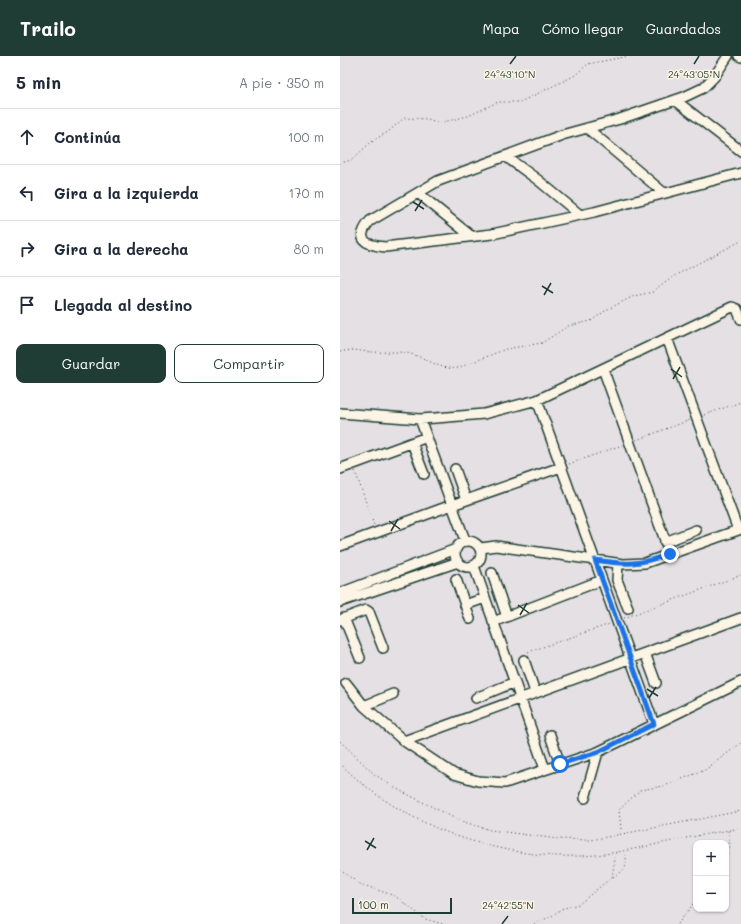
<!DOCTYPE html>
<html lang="es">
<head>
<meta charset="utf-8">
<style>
	body { margin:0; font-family:Mali,sans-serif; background:#f2f2f3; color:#1f2937 }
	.controls { position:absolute; right:12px; bottom:12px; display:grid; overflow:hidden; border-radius:8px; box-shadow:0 1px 3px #0004 }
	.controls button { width:36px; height:36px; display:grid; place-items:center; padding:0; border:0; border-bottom:1px solid #e0e1e3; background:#fff; color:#1f2937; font:20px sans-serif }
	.scale { position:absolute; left:12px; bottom:10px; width:100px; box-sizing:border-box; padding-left:4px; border:2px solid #1f3d34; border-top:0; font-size:11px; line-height:14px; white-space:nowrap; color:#1f3d34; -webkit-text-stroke:3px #fcf5e5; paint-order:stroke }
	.stop { position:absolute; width:12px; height:12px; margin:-9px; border:3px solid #1a73e8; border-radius:50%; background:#fff }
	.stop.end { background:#1a73e8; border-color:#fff; box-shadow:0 1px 4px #0008 }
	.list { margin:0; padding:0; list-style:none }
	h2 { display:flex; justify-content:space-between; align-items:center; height:52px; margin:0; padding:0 16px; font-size:17px }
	h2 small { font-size:13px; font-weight:400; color:#747a83 }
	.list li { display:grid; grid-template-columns:26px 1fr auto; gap:12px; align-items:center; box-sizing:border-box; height:56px; padding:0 16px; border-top:1px solid #e0e1e3 }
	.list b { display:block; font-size:15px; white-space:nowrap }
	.list em { font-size:13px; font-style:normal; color:#747a83 }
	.actions { display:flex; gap:8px; padding:12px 16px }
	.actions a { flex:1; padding:9px 0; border:1px solid #1f3d34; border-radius:8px; text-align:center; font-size:14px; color:#1f3d34 }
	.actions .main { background:#1f3d34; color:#fff }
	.icon { flex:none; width:22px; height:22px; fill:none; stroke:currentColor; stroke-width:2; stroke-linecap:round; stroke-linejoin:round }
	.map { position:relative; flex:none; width:401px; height:868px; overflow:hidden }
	header { display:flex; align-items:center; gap:24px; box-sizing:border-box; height:56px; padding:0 20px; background:#1f3d34; color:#fff }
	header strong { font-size:19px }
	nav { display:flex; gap:22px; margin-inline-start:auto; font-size:14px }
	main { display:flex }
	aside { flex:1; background:#fff }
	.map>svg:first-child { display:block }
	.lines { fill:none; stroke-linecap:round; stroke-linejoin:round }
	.minor-casing { stroke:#1f3d34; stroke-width:12 }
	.path { stroke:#1f3d34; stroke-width:1; stroke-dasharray:1 3; stroke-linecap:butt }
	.minor { stroke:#fcf5e5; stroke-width:9 }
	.route { stroke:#1a73e8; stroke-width:5 }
	.ticks { fill:none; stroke:#1f3d34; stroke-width:1.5 }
	.ticks-label { font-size:10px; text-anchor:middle; fill:#1f3d34; stroke:#fcf5e5; stroke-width:3; stroke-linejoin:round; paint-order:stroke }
</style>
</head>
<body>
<header>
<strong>Trailo</strong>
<nav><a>Mapa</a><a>Cómo llegar</a><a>Guardados</a></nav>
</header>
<main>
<aside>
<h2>5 min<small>A pie · 350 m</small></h2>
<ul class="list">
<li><svg class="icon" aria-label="ahead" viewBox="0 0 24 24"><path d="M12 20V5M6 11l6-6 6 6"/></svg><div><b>Continúa</b></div><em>100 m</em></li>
<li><svg class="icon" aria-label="left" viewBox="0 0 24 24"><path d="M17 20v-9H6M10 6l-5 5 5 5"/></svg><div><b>Gira a la izquierda</b></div><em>170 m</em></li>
<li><svg class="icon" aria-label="right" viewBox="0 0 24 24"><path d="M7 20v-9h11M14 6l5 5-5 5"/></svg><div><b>Gira a la derecha</b></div><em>80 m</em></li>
<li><svg class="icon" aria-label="arrive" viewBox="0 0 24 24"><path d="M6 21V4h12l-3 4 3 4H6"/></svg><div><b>Llegada al destino</b></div></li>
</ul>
<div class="actions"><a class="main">Guardar</a><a>Compartir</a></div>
</aside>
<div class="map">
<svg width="401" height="868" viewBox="0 0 401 868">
	<rect width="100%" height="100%" fill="#e5e0e4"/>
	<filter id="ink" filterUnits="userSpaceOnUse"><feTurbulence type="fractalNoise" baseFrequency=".025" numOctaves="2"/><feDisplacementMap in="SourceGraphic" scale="8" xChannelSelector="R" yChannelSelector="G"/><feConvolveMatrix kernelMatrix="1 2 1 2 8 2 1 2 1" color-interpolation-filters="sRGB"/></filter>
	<g filter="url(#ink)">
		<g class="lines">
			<defs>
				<path id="minor" d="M388,0L374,21L363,32L344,41L280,63L222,79L98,125L30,165C14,184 26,189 45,191L152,178L254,156L401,117
					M399,0L401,1
					M335,44L401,95
					M247,72L324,137
					M165,100L198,124L239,158
					M78,137L131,180
					M327,282L398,474
					M263,313L330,498
					M197,344L314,668
					M0,357L80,363L96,362L144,358L197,344L392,251L397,253L401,263
					M80,363L125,484
					M72,387L84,418
					M0,413L87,381
					M115,413L126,444
					M115 498a13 13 0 1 1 26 0a13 13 0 1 1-26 0Z
					M325,486L356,474
					M0,490L112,449L221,411
					M141,492L156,490L283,508L305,507L401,473
					M278,508L277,524L288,552
					M134,510L205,713
					M152,517L167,561
					M116,523L130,563
					M0,537L116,493
					M0,546L118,506
					M125,549L145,542
					M4,562L20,602
					M0,564L26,554L29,556L43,592
					M153,566L262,524
					M305,597L316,627
					M184,604L195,636
					M6,627L24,650L64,685L114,718L138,725L165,727L258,696L401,626
					M136,642L175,626
					M24,650L53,638
					M210,679L220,708
					M64,685L401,562
					M245,742L258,696"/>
			</defs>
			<use href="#minor" class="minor-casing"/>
			<path class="path" d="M0,107L12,104L32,85L48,76L64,62L88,63L99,67L128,60L158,46H180L234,20L248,8L289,0
				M0,296C16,292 20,296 34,296C48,297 60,294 74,299C91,304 99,314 118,312L166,293L202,287L228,270L251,265L268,253L294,240L313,236L334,220L401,185
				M364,359L401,346
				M296,384L350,364
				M229,408L282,389
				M15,415L34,469
				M284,562L401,519
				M188,596L270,568
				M0,685L34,718L55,732L118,764L150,774L218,783L251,784L401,755
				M0,707C58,768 156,803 240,800C271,799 302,791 332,785C355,780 378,776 401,772
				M281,773L279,754L300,734L324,730L365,714L401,687
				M386,803L390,790L388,774
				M0,814L20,828L55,840L85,863L103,868
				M273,821C286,814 288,811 285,796
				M194,868L212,860L221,853L239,848L272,821L276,797
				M338,868L356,844"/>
			<use href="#minor" class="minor"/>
		</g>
	</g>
	<g class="lines" filter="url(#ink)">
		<path class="route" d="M220,708L258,696L314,668L255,504C287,509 298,509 330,498"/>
	</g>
	<path class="ticks" d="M170,8L176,0M354,8L359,0M73,146L84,153M75,155L82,144M202,230L213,237M204,239L211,227M331,313L342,321M333,323L340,311M49,465L60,473M51,475L58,463M178,549L189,557M180,559L187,547M307,633L318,640M309,642L316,631M25,785L36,792M27,794L34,782M162,868L168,860"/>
	<g class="ticks-label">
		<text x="170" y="22">24°43'10"N</text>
		<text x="354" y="22">24°43'05"N</text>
		<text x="168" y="853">24°42'55"N</text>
	</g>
</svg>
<div class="controls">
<button>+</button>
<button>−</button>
</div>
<div class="scale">100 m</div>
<div class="stop" style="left:220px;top:708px"></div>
<div class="stop end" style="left:330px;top:498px"></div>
</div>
</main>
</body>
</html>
